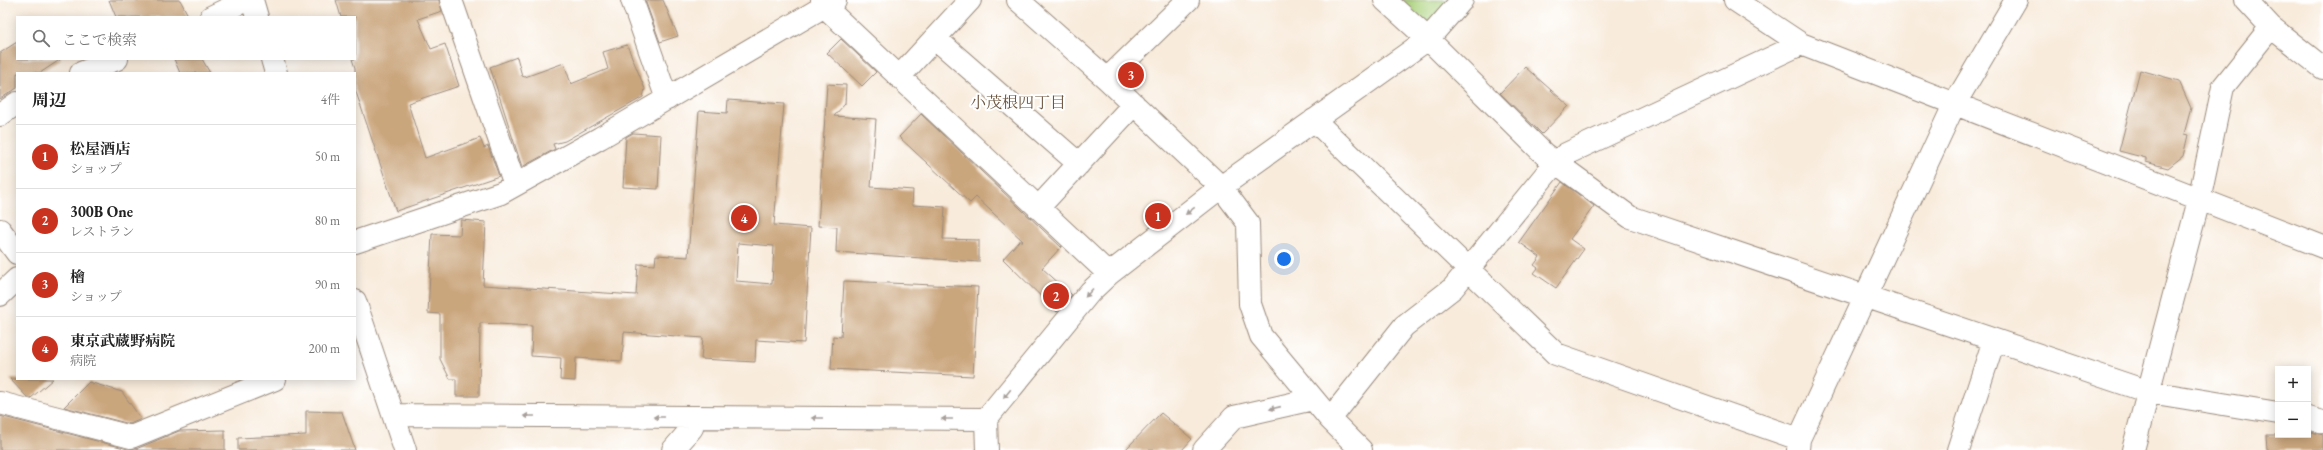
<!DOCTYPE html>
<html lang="ja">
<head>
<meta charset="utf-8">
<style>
	body { margin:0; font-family:"EB Garamond","Noto Serif JP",serif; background:#f2f2f2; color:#222 }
	.controls { position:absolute; right:12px; bottom:12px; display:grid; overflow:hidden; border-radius:0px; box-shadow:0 2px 10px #0003 }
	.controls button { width:36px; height:36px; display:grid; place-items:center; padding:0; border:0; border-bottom:1px solid #e0e0e0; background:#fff; color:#222; font:20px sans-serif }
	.you { position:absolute; left:1284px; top:259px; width:14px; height:14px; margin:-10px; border:3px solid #fff; border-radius:50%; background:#1a73e8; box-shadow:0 0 0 6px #1a73e833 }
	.badge { display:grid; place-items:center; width:26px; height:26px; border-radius:50%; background:#c8321e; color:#fff; font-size:13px; font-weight:700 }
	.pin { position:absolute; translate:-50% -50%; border:2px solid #fff; box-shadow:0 1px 4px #0006 }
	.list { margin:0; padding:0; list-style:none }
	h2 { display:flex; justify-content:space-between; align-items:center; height:52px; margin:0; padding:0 16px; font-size:17px }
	h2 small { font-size:13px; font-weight:400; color:#767676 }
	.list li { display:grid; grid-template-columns:26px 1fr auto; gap:12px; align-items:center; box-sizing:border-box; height:64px; padding:0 16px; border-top:1px solid #e0e0e0 }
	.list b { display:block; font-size:15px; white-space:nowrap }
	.list p { margin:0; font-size:13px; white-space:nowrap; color:#767676 }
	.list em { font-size:13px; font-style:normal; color:#767676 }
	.icon { flex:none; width:22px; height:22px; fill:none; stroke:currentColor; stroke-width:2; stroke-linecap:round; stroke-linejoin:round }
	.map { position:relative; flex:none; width:2323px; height:450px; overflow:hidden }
	.search { position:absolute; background:#fff; box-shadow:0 2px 10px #0003; left:16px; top:16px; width:340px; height:44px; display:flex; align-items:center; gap:10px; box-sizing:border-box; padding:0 14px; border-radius:0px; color:#767676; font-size:15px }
	.panel { position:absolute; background:#fff; box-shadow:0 2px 10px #0003; left:16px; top:72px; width:340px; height:308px; border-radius:0px }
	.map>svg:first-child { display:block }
	.green { fill:#aad17b; stroke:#727e4c }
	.building { fill:#caa67d; fill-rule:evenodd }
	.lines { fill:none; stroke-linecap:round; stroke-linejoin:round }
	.street-casing { stroke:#9a8a7c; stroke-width:24 }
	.street { stroke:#fff; stroke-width:22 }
	.oneway { fill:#a79f9a }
	.labels { text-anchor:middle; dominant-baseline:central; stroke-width:4; stroke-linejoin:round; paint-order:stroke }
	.neighbourhood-label { font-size:16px; fill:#6d553f; stroke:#fff }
</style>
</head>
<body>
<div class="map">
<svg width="2323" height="450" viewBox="0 0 2323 450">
	<rect width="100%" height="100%" fill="#fff"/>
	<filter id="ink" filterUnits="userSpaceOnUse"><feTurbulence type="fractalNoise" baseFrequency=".025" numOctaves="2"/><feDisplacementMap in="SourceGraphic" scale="8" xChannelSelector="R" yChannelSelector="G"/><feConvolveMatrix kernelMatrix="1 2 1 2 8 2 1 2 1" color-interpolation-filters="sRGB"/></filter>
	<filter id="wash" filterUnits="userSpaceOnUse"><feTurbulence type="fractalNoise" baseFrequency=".012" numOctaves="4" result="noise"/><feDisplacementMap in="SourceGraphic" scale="16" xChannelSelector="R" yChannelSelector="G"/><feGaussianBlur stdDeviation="0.9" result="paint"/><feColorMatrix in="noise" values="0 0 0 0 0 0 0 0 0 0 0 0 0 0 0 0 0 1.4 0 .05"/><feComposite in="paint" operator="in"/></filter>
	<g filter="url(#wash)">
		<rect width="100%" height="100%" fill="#f8ebdb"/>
		<path class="green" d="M1395,0H1451L1431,22L1421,23Z"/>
		<g id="blocks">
			<path class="building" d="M109,0H180L189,17H116Z
				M336,0H439L442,11L418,19L431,49L445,44L459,86L408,103L425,158L480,138L484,148L488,146L499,176L396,211L355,89V68L352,59H355V17H341Z
				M645,0H663L678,36L660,42Z
				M841,39L876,72L862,86L827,53Z
				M17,42V59H61L40,73H17V88L0,99V53Z
				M627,45L645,89L643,97L565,141L553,144L555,149L522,167L490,67L517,57L522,76L525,77L564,63L571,84L608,69L603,52Z
				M174,59H202L210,73H180Z
				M1525,67L1569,106L1542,134L1500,93Z
				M2140,70L2179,81L2191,108L2184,134L2188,135L2183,156L2168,168L2146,162V158L2119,151Z
				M827,84L846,85L845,104L834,116L876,119L871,187L913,190L912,205L945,207L943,239L979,240V262L836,252L837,227L818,226Z
				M728,100L784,104L774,225L811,228L804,343L756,340L755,362L701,359L703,338L624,332L622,361L576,358L575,381L560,380L561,358L531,356L532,326L480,323L479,396H456V379H450L440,359V314L428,313L432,234L460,235L461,220L486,222L483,285L636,295L638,264L655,265L656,255L688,257L699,111L727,113ZM738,243L774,246L772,284L736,281Z
				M921,114L1061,247L1042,268L1072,295L1057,312L1003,259L1019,241H1023L976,197L970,203L899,137Z
				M633,133L661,135L658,189L623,187L626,137Z
				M1562,182L1594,206L1570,239L1584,249L1556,288L1534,273L1538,268L1534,265L1540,257L1519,242Z
				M844,281L978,287L973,376L831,369L833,336L841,337Z
				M10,379H53L31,398L27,397Z
				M89,382L122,392L141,419L130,424L64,407Z
				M306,411L342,412L355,450H238V438L306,435Z
				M1161,413L1192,439L1182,450H1125Z
				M0,416L128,449H136L179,431L225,430V450H0Z
				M2308,431L2323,435V450H2267L2266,435H2308Z"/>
		</g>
	</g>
	<g filter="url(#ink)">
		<use href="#blocks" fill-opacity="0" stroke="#9a8a7c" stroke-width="1"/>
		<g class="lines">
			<defs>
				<path id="street" d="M252,0L257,17
					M451,0L515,185
					M632,0L667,99
					M822,0L825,7L1109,274
					M1018,0L1107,79L1221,187L1248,223L1250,304L1261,336L1330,419L1361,450
					M1385,0L1428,39L1544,154L1630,217L2149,392L2278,413
					M1735,0L1801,44L2323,247
					M2246,0L2271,27L2323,68
					M211,17L246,0
					M935,38L1079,164
					M272,59L276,73
					M81,73L117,59
					M899,77L970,0
					M1107,79L1188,0
					M0,115L17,103
					M1314,120L1556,354L1799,439
					M1038,208L1134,104
					M0,230L17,253
					M355,242L501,193L600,138L835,0
					M0,295L17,279
					M355,301L405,450
					M0,403L131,437L275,379
					M394,415L986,419
					M2308,418L2323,422
					M1330,419L1404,326L1453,288L1555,163L1566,154L1801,44
					M673,450L692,428V417
					M987,450L986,419L1090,292L1109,274L1221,187L1428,39L1462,0
					M1204,450L1234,417L1313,399
					M1798,450L1799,439L1954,105L2016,0
					M1958,450L1994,340
					M2133,450L2199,200L2223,87L2271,27"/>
			</defs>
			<use href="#street" class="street-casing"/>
			<use href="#street" class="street"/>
		</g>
		<defs><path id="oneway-solid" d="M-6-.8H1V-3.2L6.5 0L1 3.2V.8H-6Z"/></defs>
		<g class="oneway">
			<use href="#oneway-solid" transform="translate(1190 211) rotate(142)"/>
			<use href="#oneway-solid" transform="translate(1089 293) rotate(132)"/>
			<use href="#oneway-solid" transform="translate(1007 394) rotate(129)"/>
			<use href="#oneway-solid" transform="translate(1275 408) rotate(167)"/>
			<use href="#oneway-solid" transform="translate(529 416) rotate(-180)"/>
			<use href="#oneway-solid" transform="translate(659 417) rotate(180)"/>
			<use href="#oneway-solid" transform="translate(817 418) rotate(-180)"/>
			<use href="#oneway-solid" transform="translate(947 419) rotate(-180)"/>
		</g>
	</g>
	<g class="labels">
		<g class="neighbourhood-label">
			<text x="1018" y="102">小茂根四丁目</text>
		</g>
	</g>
</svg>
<div class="controls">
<button>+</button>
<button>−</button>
</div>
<div class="you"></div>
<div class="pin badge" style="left:1158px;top:216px">1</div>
<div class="pin badge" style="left:1056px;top:296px">2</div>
<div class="pin badge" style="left:1131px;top:75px">3</div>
<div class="pin badge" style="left:744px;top:218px">4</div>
<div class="search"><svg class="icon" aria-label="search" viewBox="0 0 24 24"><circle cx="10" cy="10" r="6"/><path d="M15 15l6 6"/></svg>ここで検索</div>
<section class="panel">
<h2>周辺<small>4件</small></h2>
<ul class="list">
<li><span class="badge">1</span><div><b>松屋酒店</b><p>ショップ</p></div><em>50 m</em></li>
<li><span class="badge">2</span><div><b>300B One</b><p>レストラン</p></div><em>80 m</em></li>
<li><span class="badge">3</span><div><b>檜</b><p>ショップ</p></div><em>90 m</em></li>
<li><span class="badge">4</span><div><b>東京武蔵野病院</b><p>病院</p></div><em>200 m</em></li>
</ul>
</section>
</div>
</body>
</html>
